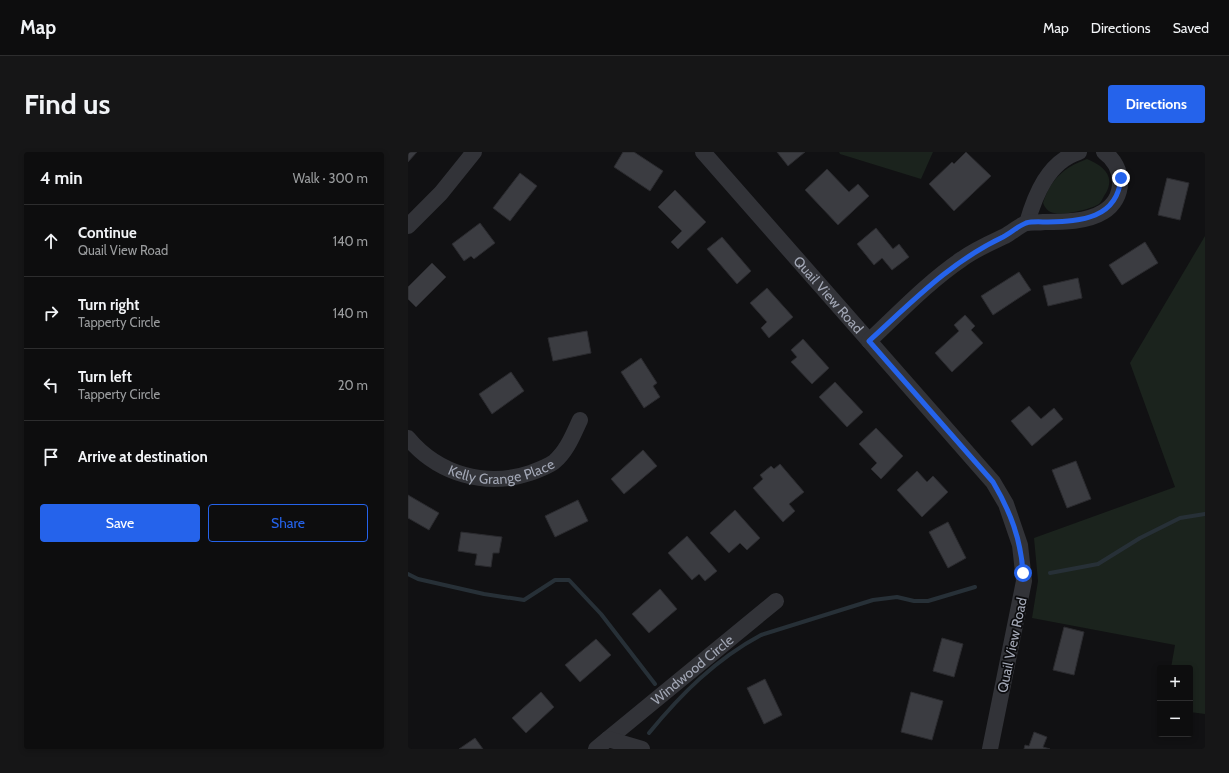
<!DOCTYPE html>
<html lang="en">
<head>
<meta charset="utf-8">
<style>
	body { margin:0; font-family:Cabin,sans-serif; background:#161617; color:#f1f3f6 }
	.controls { position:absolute; right:12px; bottom:12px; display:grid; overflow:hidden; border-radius:4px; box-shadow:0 2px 6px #0003 }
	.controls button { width:36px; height:36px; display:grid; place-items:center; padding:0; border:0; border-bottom:1px solid #2d2d2e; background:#0d0d0e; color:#f1f3f6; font:20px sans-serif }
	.stop { position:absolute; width:12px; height:12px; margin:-9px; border:3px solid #2563eb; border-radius:50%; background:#fff }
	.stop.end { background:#2563eb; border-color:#fff; box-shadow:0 1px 4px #0008 }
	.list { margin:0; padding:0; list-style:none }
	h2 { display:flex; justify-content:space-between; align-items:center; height:52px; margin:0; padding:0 16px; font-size:17px }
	h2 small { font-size:13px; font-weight:400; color:#9a9c9e }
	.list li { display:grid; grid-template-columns:26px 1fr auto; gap:12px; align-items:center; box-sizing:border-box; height:72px; padding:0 16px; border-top:1px solid #2d2d2e }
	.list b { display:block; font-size:15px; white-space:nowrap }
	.list p { margin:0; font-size:13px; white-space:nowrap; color:#9a9c9e }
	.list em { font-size:13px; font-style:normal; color:#9a9c9e }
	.actions { display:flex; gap:8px; padding:12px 16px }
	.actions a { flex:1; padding:9px 0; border:1px solid #2563eb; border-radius:4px; text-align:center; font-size:14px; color:#2563eb }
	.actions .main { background:#2563eb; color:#fff }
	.icon { flex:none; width:22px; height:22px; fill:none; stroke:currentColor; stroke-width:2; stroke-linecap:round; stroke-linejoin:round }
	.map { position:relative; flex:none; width:797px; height:597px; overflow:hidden; border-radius:4px }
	header { display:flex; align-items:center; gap:24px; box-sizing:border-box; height:56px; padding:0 20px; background:#0d0d0e; border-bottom:1px solid #2d2d2e }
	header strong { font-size:19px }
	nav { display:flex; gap:22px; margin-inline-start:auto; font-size:14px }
	.intro { display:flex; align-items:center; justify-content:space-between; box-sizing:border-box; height:96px; padding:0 24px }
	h1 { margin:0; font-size:28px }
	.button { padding:10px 18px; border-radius:4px; background:#2563eb; color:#fff; font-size:14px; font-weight:700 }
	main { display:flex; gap:24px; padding:0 24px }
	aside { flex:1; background:#0d0d0e; border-radius:4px; box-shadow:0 2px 6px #0003 }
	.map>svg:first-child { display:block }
	.green { fill:#1b231d }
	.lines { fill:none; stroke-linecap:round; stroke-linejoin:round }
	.stream { stroke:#273037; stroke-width:4 }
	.building { fill:#3b3c41; stroke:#2b2b2f }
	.street { stroke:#323338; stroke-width:16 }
	.route { stroke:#2563eb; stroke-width:5 }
	.labels { text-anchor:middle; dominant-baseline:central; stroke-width:3.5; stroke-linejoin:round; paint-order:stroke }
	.street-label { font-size:14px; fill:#a2a7b5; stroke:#0c0c0e }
</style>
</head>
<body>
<header>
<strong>Map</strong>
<nav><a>Map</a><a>Directions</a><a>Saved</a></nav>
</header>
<div class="intro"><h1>Find us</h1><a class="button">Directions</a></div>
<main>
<aside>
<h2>4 min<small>Walk · 300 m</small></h2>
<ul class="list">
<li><svg class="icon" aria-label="ahead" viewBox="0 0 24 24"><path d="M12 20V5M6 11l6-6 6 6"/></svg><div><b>Continue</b><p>Quail View Road</p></div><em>140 m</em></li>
<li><svg class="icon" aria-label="right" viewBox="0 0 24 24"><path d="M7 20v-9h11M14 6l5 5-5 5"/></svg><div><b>Turn right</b><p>Tapperty Circle</p></div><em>140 m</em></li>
<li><svg class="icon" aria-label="left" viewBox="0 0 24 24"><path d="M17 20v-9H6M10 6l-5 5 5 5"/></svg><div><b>Turn left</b><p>Tapperty Circle</p></div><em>20 m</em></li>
<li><svg class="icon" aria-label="arrive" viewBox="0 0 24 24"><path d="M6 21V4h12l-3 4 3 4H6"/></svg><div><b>Arrive at destination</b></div></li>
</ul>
<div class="actions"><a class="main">Save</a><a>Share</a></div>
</aside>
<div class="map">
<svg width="797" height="597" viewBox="0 0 797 597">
	<rect width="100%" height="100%" fill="#111113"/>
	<path class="green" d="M431,0H525L513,27L432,2Z
		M679,7C696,14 709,25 696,44C695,46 693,50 691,52C684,57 654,64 646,61C640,60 637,56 635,51C643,27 655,16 679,7Z
		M797,84V562L782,560V516H763L767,493L624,466L630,429L626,386L767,335L722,211Z"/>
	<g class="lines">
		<path class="stream" d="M642,421L690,412L732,386L772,366L797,362
			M0,422L10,427L76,442L116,448L147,428H161L193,462L247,532
			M241,581C273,542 308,507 353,483L465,448L489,445L506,449H520L567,435"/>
	</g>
	<path class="building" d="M0,0H9L0,10Z
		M215,0H226L255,19L242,39L206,15Z
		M369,0H397L380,14Z
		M558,0L583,24L546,59L521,32L544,10L546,12Z
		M419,17L441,40L450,32L461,44L430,73L397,38Z
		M112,21L129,34L102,69L85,56Z
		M759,26L781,31L772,68L750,63Z
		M267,38L298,70L270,97L263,90L274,79L250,55Z
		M72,71L87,91L66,107L63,104L56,109L44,92Z
		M468,76L485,97L491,92L501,105L484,118L474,106L466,113L449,92Z
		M314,85L343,119L329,132L299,97Z
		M737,90L750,111L714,133L701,113Z
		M24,111L38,125L8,155L0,147V135Z
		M611,120L623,138L585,163L573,144Z
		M670,126L674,146L640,154L635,134Z
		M359,136L385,165L361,186L353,176L359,170L342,151Z
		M557,163L567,174L563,178L575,191L544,220L527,201L551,179L546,173Z
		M179,179L183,201L145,209L140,186Z
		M395,187L421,216L404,232L383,210L389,205L383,198Z
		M233,206L249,231L245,234L252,245L236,256L213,220Z
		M103,220L116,239L84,262L71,242Z
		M427,230L455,260L439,275L411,245Z
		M621,254L633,267L646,256L655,267L624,294L603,269Z
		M468,276L495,304L473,327L463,317L469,311L451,292Z
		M235,298L249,314L216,342L203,327Z
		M668,309L683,347L659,356L644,318Z
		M372,312L396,340L381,352L387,359L375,370L345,336L355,327L352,323L363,314L366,317Z
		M509,319L519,330L525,324L540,340L514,365L489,338Z
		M0,343L31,361L21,378L0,366Z
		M170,348L180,369L147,385L137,364Z
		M327,358L352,386L339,398L332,391L321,401L302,381Z
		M540,370L558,406L540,416L521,380Z
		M53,380L94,385L91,401H85L83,415L67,413L69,402L50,399Z
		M279,384L309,419L297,429L291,422L284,428L260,401Z
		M252,437L269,457L241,481L224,462Z
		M656,475L676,480L666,523L645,518Z
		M534,486L555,492L546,525L525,519Z
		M188,487L203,503L172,530L157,513Z
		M357,527L374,563L356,572L339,536Z
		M133,540L146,555L118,581L104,566Z
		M503,540L535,549L524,588L493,580Z
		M626,580L639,585L635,595L642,597H616L617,593L621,594Z
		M67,586L75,597H51Z"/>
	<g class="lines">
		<g class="street">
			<path id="s1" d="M295,0L542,281L585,330L598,352L612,393L616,429L582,597"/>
			<path d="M619,71C627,43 640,10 671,0"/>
			<path d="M0,74L33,41L66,0"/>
			<path d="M461,189C491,161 520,130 554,107C568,97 582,91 597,84C604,80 611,74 618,71C623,70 630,71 636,70C655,70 679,70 695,60C718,46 717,15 696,0"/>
			<path id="s2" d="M0,286C30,322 78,336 122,321C130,318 139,315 146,310C159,299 165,283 172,268"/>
			<path id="s3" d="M200,587L368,449"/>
			<path d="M188,597L200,587L234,597"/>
		</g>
	</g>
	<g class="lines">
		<path class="route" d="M615,421C613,387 602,359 585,330L461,189C504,150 542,110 595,85C603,81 610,74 618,71C625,69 633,70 640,70C673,69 709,67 713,26"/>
	</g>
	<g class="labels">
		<g class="street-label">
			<text stroke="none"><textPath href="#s1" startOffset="190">Quail View Road</textPath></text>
			<text stroke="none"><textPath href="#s2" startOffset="106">Kelly Grange Place</textPath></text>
			<text transform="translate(604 493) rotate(-78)">Quail View Road</text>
			<text stroke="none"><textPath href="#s3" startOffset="109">Windwood Circle</textPath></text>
		</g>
	</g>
</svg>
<div class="controls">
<button>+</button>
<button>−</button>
</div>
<div class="stop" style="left:615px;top:421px"></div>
<div class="stop end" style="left:713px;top:26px"></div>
</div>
</main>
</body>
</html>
